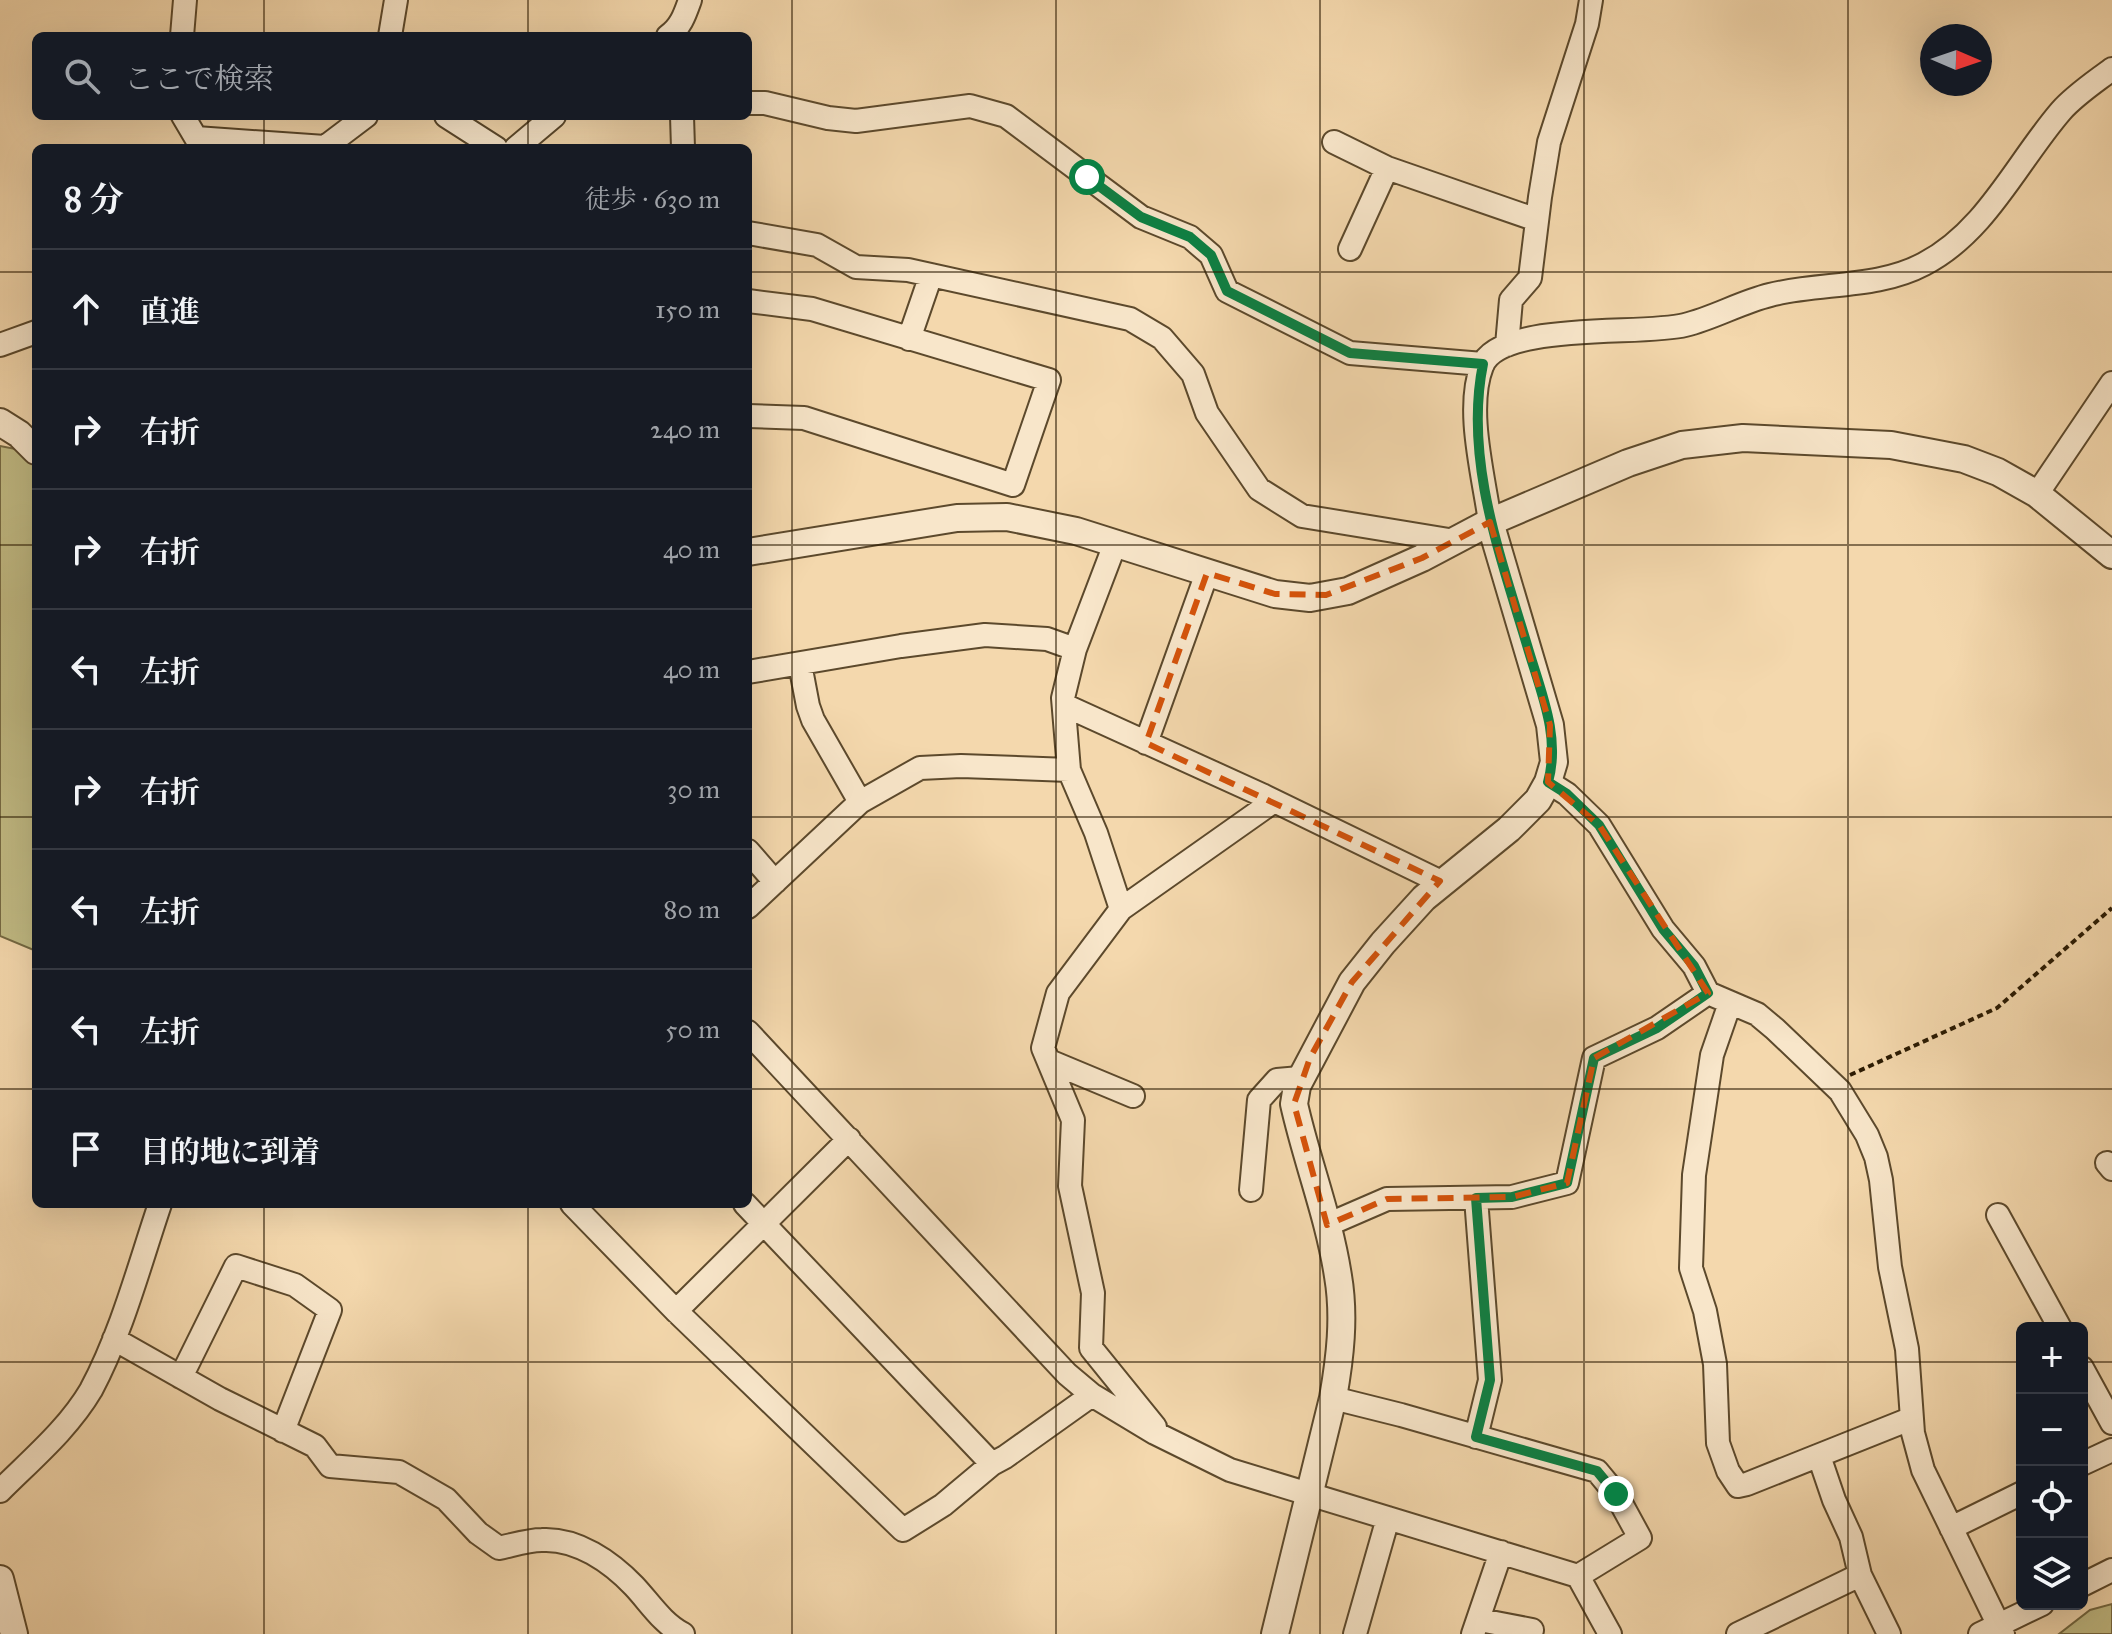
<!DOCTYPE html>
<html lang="ja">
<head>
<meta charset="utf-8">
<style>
	body { margin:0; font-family:"IM FELL Great Primer","Noto Serif JP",serif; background:#242831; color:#f1f3f6 }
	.controls { position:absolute; right:24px; bottom:24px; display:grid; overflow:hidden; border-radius:12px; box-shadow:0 8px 32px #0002 }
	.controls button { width:72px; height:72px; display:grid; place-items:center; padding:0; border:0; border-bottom:2px solid #363941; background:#171b24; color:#f1f3f6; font:40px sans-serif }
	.compass { position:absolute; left:1920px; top:24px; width:72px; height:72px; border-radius:50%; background:#171b24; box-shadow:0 8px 32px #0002; rotate:92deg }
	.stop { position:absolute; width:24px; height:24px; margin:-18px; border:6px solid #0b8043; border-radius:50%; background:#fff }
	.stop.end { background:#0b8043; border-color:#fff; box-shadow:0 2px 8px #0008 }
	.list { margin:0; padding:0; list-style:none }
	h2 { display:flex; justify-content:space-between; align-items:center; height:104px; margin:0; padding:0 32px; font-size:34px }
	h2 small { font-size:26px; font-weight:400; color:#9ea1a6 }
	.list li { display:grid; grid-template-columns:52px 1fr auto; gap:24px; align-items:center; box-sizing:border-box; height:120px; padding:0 32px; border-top:2px solid #363941 }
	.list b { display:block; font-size:30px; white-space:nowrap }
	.list em { font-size:26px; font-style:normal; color:#9ea1a6 }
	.icon { flex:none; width:44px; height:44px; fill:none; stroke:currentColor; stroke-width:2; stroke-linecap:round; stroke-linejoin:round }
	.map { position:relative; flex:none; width:2112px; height:1634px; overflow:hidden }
	.search { position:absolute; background:#171b24; box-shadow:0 8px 32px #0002; left:32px; top:32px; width:720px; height:88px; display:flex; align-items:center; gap:20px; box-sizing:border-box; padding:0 28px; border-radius:12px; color:#9ea1a6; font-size:30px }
	.panel { position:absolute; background:#171b24; box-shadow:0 8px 32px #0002; left:32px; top:144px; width:720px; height:1064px; border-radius:12px }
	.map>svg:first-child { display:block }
	.green { fill:#c2bc85; stroke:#766a43; stroke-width:2 }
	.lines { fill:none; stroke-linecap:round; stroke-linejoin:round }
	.minor-casing { stroke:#5c492c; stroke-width:26 }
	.tertiary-casing { stroke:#5c492c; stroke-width:30 }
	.path { stroke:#291901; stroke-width:4; stroke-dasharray:6 4; stroke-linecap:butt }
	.minor { stroke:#f8e6ca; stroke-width:22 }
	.tertiary { stroke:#f8e6ca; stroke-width:26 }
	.route { stroke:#0b8043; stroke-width:10 }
	.marked { fill:none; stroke:#d5530b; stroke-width:6; stroke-dasharray:16 10; stroke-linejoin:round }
	.grid { fill:none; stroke:#291901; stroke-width:2; stroke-opacity:0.55 }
</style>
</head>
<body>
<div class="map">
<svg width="2112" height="1634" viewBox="0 0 2112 1634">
	<rect width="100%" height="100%" fill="#f4d8ad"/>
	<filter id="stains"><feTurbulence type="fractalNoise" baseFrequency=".0025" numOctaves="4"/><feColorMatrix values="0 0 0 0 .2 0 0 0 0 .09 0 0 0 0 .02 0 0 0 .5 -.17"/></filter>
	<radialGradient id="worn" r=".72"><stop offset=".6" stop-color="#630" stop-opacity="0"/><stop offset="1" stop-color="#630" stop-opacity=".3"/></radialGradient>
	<path class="green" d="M0,446L36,453V951L0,936Z
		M2112,1604V1634H2059L2090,1610Z"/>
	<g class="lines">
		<defs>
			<path id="minor" d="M182,36L185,0
				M390,36L396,0
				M668,36C681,27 685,14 690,0
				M748,103H765L828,118L856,121L970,106L1006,116L1141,217L1190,237L1211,255L1227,291L1350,353L1483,364
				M183,116L196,138L325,147L366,116
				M446,116L496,148
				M682,116L683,148
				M1334,142L1387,168L1537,220
				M516,148L554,116
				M748,233L817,245L856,267L908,270L1130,319L1162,338L1193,374L1207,413L1259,489L1302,516L1455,541
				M1350,249L1387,168
				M748,301L812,309L1049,380L1013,485L804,418L748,416
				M909,339L931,275
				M0,345L36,332
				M1507,345L1511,300L1530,278L1540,197L1549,142L1587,24L1591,0
				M2037,494L2112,383
				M1490,522C1484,477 1465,409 1482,366C1499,321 1643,336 1685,325C1714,318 1741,302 1770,295C1821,282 1877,289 1924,264C1986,232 2017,162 2061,111C2075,95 2095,82 2112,69
				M1115,544L1075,649L1063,698L1069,770L1096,833L1121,909
				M800,664L808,706L813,720L860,802
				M748,672L901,646L985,635L1047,639L1075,649
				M1064,705L1262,795L1443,883
				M1146,743L1207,573
				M1548,782L1567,794L1599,825L1663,929L1694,966L1708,993L1757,1014L1775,1029L1840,1091L1867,1135L1876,1157L1881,1180L1890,1267L1907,1349L1913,1433L1923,1470L2003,1634
				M748,851L775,882
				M748,907L860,802L920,768L961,766L1069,770
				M1730,1003L1712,1055L1694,1175L1691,1268L1705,1311L1715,1364L1718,1443L1728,1471L1738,1486L1747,1484L1910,1419
				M748,1032L1067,1374L1092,1395L1155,1433L1230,1470L1578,1576L1610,1634
				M1049,1061L1133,1096
				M2107,1163L2112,1169
				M1251,1190L1259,1100L1277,1080L1300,1078
				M1476,1198L1490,1380L1476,1437
				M572,1204L676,1311L903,1530L943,1505L992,1464L1005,1457L1092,1395
				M745,1204L992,1464
				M1998,1215L2060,1328
				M1327,1225L1387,1199L1512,1197L1567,1183L1594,1058L1657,1028L1708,993
				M676,1311L849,1139
				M114,1339L220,1399L315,1446L330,1466L399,1472L446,1499L478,1533L499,1548C513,1545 528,1540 542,1540C577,1538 611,1562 634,1586C650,1603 662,1623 683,1634
				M2082,1368L2112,1423
				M181,1377L236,1266L295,1285L330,1310L283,1431
				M1333,1398L1401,1415L1597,1471L1616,1494L1640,1538L1578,1576
				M1155,1427L1091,1348L1093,1293L1070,1186L1073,1120L1043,1048L1058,993L1121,909L1274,801
				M1819,1456L1834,1500L1851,1537L1860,1575L1889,1634
				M2082,1464L2112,1450
				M0,1491C32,1459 68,1429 91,1390C122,1332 139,1266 160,1204
				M1951,1528L2022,1493
				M2082,1585L2112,1570
				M1480,1620L1532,1630
				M1355,1634L1388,1518
				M1473,1634L1501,1552
				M1738,1634L1860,1575
				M1980,1634L2042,1604"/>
			<path id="tertiary" d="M0,422L19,434L36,451
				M748,552L957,518L1007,517L1076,531L1275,594L1310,598L1348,591L1422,558L1490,522L1628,463L1682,445L1743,438L1891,445L1964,459L1998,472L2037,494L2112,555
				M0,1579L14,1634
				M1275,1634L1333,1398C1340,1358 1345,1317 1338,1276C1329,1217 1307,1162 1294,1104L1297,1086L1352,982L1383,943L1424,898L1509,829L1538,800L1548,782L1554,762L1550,725L1490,522"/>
		</defs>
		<use href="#minor" class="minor-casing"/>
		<use href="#tertiary" class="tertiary-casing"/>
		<path class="path" d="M1850,1075L1997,1008L2112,908"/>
		<use href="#minor" class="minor"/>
		<use href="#tertiary" class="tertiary"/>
	</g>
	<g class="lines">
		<path class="route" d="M1087,177L1141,217L1190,237L1211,255L1227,291L1350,353L1483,364C1464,458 1500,555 1527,645C1540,690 1561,736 1548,782L1567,794L1599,825L1663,929L1694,966L1708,993L1657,1028L1594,1058L1567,1183L1512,1197L1476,1198L1490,1380L1476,1437L1597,1471L1616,1494"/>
	</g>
	<path class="marked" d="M1490,522L1550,725L1548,782L1599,825L1708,993L1594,1058L1567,1183L1512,1197L1387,1199L1327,1225L1294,1104L1310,1058L1352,982L1440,881L1146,743L1207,573L1275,594L1326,595L1422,558Z"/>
	<path class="grid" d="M264,0V36M528,0V36M792,0V1634M1056,0V1634M1320,0V1634M1584,0V1634M1848,0V1634M264,116V148M528,116V148M0,272H36M748,272H2112M0,545H36M748,545H2112M0,817H36M748,817H2112M0,1089H36M748,1089H2112M264,1204V1634M528,1204V1634M0,1362H2022M2082,1362H2112"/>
	<rect width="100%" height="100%" filter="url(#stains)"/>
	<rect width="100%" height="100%" fill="url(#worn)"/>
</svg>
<div class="controls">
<button>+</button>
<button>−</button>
<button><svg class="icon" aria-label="locate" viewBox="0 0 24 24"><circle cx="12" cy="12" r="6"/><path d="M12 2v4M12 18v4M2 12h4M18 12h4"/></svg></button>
<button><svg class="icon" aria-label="layers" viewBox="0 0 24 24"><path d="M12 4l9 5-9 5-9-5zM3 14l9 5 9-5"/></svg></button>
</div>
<svg class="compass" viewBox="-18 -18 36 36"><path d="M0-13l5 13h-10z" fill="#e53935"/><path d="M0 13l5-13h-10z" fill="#9ea1a6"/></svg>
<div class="stop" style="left:1087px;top:177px"></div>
<div class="stop end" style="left:1616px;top:1494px"></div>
<div class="search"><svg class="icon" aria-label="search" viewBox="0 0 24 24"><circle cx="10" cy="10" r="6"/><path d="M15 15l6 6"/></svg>ここで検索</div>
<section class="panel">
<h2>8 分<small>徒歩 · 630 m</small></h2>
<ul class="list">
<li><svg class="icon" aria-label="ahead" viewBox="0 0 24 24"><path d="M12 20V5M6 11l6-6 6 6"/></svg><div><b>直進</b></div><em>150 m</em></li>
<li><svg class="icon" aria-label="right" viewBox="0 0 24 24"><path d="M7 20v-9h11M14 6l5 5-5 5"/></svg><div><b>右折</b></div><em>240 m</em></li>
<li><svg class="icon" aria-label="right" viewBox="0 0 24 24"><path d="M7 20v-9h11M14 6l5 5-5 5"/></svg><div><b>右折</b></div><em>40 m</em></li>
<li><svg class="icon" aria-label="left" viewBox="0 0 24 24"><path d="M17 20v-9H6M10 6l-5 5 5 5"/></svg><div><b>左折</b></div><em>40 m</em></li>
<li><svg class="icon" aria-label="right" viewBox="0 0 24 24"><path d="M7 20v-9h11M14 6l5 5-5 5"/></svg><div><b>右折</b></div><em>30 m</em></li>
<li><svg class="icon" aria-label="left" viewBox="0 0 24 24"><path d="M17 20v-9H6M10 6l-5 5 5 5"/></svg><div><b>左折</b></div><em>80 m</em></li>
<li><svg class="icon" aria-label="left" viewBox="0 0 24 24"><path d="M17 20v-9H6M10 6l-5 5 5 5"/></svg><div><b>左折</b></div><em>50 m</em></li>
<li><svg class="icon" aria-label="arrive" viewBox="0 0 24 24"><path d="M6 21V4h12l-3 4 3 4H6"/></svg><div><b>目的地に到着</b></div></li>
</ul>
</section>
</div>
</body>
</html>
